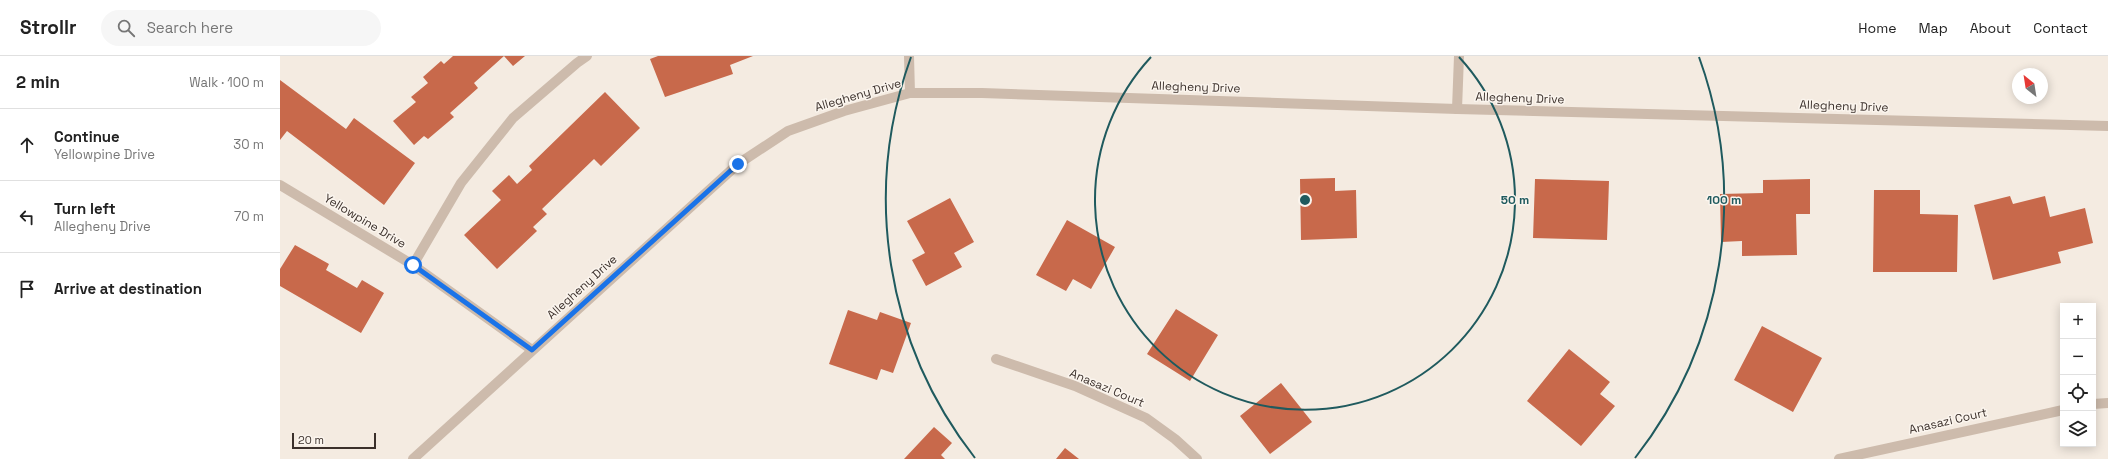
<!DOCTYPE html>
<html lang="en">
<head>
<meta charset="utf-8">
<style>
	body { margin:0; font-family:"Space Grotesk",sans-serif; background:#f6f6f6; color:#222 }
	.controls { position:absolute; right:12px; bottom:12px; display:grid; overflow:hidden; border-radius:0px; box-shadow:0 2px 10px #0003 }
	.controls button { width:36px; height:36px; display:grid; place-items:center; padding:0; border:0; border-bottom:1px solid #e0e0e0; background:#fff; color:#222; font:20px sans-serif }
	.compass { position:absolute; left:1732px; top:12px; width:36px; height:36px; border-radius:50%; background:#fff; box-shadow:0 2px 10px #0003; rotate:330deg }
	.scale { position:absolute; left:12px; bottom:10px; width:84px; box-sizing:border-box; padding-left:4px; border:2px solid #3b302b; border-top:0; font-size:11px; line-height:14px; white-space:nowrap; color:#3b302b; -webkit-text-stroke:3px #fbf5ee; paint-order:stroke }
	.stop { position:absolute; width:12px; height:12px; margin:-9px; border:3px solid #1a73e8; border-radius:50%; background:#fff }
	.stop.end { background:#1a73e8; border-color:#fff; box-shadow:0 1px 4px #0008 }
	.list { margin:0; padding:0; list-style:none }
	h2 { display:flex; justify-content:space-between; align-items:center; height:52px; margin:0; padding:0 16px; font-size:17px }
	h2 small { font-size:13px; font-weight:400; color:#767676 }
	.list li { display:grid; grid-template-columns:26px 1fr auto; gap:12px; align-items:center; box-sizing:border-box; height:72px; padding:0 16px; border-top:1px solid #e0e0e0 }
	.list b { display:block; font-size:15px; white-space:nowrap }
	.list p { margin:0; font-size:13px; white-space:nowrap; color:#767676 }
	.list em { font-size:13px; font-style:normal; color:#767676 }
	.icon { flex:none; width:22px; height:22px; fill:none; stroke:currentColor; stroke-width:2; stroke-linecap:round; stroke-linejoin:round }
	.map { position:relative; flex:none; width:1828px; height:403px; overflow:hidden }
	header { display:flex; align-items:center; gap:24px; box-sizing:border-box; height:56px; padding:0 20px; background:#fff; border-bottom:1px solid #e0e0e0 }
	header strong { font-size:19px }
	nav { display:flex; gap:22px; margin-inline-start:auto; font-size:14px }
	.search { width:280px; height:36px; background:#f6f6f6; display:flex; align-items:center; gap:10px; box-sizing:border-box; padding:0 14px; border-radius:22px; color:#767676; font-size:15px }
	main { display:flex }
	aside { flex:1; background:#fff }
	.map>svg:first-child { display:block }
	.building { fill:#c8694b }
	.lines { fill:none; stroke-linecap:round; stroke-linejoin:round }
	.minor { stroke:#cdbbac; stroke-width:10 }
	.tertiary { stroke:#cdbbac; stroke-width:10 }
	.route { stroke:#1a73e8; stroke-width:5 }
	.ring { fill:none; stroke:#1f5a5e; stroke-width:2 }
	.labels { text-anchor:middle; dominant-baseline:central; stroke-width:3; stroke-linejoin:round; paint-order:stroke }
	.street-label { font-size:12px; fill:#3b302b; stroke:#fbf5ee }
	.centre { fill:#1f5a5e; stroke:#fbf5ee; stroke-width:2 }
	.ring-label { font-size:12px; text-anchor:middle; font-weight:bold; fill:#1f5a5e; stroke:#fbf5ee; stroke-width:3; stroke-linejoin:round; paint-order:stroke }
</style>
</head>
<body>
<header>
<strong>Strollr</strong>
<div class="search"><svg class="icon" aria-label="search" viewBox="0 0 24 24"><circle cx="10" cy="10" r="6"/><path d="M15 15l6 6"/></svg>Search here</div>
<nav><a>Home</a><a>Map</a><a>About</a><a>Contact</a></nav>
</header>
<main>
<aside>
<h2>2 min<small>Walk · 100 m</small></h2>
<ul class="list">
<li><svg class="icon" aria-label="ahead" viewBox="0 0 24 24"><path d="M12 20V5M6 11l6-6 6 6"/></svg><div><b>Continue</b><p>Yellowpine Drive</p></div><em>30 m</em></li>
<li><svg class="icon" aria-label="left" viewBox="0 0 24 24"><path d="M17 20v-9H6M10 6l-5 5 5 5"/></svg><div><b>Turn left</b><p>Allegheny Drive</p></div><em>70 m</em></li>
<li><svg class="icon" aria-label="arrive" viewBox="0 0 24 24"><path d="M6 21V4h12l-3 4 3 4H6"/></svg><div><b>Arrive at destination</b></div></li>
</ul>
</aside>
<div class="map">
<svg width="1828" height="403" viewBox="0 0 1828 403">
	<rect width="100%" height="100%" fill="#f4ebe1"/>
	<path class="building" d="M173,0H245L233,10L224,0L194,27L198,32L170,57L174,61L148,83L144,80L134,89L113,65L136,46L131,41L148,27L143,21L161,5L164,8Z
		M378,0H473L450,9L453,18L385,41L370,3Z
		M0,24L66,73L74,62L135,107L104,149L7,75L0,84Z
		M325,36L360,72L321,110L314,103L262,153L267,158L253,171L257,175L217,213L184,179L221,144L212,135L229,119L237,128L252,114L249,110Z
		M1055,122V135L1076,134L1077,182L1021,184L1020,123Z
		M1255,123L1329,125L1327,184L1253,182Z
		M1530,123V158H1516L1517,199L1462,200V185L1441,186L1440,138L1483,137V124Z
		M1594,134H1640V158L1678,159L1677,216H1593Z
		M1730,140L1733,148L1765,140L1770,161L1805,152L1813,187L1778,196L1781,207L1713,224L1694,149Z
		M670,142L694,186L674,197L682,211L646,230L632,204L645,197L627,165Z
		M787,164L835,191L811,233L793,223L786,235L756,219Z
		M15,189L49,208L46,214L77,232L82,224L104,237L81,277L0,230V213Z
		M896,253L938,279L910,325L867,298Z
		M568,254L597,264L600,256L631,267L613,317L601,313L597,324L549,308Z
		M1482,270L1542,302L1513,356L1454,324Z
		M1289,293L1330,326L1320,338L1335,350L1301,390L1247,345Z
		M1001,327L1032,366L990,398L960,360Z
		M654,371L672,387L661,399L665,403H624Z
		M785,392L799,403H776Z"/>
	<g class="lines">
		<path class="minor" d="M629,0L630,37
			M1177,53L1179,0
			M0,129L133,209L252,294
			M133,209L181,127L233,62L297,7L307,0
			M716,303L795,330L866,362L895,383L917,403
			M1813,348L1828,347
			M1559,403L1783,354"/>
		<path class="tertiary" d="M133,403L458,108L508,75L564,55L630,37H702L1177,53L1828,70"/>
	</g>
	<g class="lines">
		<path class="route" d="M133,209L252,294L458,108"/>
	</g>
	<g class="ring">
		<path d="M1179 1A210 210 0 1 1 871 1"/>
		<path d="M695 402A419 419 0 0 1 631 1M1419 1A419 419 0 0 1 1355 402"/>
	</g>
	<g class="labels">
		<g class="street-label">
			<text transform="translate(916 31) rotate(2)">Allegheny Drive</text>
			<text transform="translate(578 39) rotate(-16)">Allegheny Drive</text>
			<text transform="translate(1240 42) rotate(2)">Allegheny Drive</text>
			<text transform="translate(1564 50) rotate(2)">Allegheny Drive</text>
			<text transform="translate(85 165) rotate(31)">Yellowpine Drive</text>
			<text transform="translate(302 231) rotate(-42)">Allegheny Drive</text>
			<text transform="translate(827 332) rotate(23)">Anasazi Court</text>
			<text transform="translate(1668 365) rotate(-13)">Anasazi Court</text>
		</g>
	</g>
	<circle cx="1025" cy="144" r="6" class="centre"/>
	<g class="ring-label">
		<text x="1235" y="148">50 m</text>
		<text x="1444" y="148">100 m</text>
	</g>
</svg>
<div class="controls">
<button>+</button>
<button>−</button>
<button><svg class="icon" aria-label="locate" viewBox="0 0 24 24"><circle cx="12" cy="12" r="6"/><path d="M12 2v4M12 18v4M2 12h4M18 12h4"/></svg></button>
<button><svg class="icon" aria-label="layers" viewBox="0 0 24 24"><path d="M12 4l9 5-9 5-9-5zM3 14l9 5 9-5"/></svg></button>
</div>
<svg class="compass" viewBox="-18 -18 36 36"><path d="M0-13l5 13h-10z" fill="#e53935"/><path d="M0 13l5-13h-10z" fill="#767676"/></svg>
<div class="scale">20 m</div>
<div class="stop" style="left:133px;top:209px"></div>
<div class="stop end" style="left:458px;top:108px"></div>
</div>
</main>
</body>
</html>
